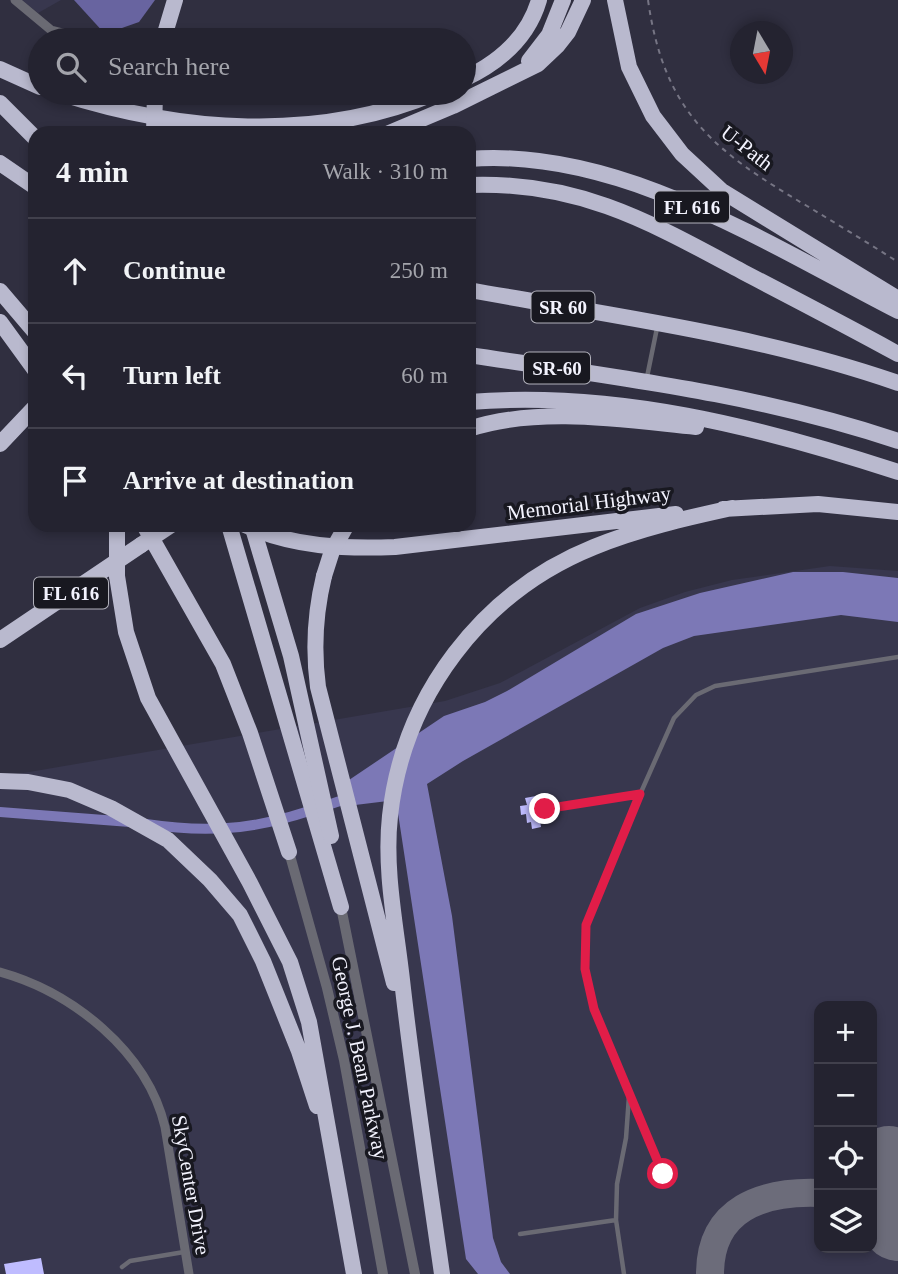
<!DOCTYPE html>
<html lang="en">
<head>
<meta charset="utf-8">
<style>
	body { margin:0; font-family:"Times New Roman",serif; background:#2c2b38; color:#f1f3f6 }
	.controls { position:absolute; right:21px; bottom:21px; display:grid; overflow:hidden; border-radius:14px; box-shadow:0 4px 10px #0003 }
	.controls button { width:63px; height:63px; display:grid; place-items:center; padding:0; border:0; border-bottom:2px solid #41404c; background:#242330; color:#f1f3f6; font:35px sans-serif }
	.compass { position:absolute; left:730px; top:21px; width:63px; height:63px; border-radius:50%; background:#242330; box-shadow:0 4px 10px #0003; rotate:170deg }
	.stop { position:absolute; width:21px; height:21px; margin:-16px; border:5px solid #e11d48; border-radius:50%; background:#fff }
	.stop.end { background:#e11d48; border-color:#fff; box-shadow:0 2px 7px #0008 }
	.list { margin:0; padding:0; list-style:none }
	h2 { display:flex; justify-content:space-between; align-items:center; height:91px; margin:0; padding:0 28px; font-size:30px }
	h2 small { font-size:23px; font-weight:400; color:#a3a4ab }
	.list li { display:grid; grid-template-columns:46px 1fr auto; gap:21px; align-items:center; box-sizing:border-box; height:105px; padding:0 28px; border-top:2px solid #41404c }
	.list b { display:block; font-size:26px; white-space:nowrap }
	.list em { font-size:23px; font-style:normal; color:#a3a4ab }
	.icon { flex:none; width:38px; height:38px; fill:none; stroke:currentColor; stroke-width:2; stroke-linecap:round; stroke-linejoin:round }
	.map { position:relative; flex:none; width:898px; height:1274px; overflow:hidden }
	.search { position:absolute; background:#242330; box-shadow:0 4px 10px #0003; left:28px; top:28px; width:448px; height:77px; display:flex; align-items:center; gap:18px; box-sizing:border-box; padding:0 24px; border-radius:38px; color:#a3a4ab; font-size:26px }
	.panel { position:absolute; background:#242330; box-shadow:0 4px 10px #0003; left:28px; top:126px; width:448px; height:406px; border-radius:21px }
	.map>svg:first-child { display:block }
	.built { fill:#38374e; fill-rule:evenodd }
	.forest { fill:#6864a0 }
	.water { fill:#7c78b6 }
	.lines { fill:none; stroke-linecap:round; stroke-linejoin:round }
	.canal { stroke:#7c78b6; stroke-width:10 }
	.taxiway { stroke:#6c6c7a; stroke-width:28 }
	.runway { stroke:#6c6c7a; stroke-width:72 }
	.building { fill:#bfbcff }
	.path { stroke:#767584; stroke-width:2; stroke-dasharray:5 5; stroke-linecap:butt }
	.service { stroke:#6a6a73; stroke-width:4.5 }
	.minor { stroke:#6a6a73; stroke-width:9 }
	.tertiary { stroke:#6a6a73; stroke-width:10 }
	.motorway { stroke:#b9b9ce; stroke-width:16 }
	.motorway-bridge { stroke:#b9b9ce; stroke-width:16 }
	.route { stroke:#e11d48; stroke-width:9 }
	.labels { text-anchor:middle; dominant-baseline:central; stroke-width:7; stroke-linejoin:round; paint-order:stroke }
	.shield { fill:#181820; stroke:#b1b1bb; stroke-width:2 }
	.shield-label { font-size:19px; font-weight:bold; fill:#f3f3fe }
	.street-label { font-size:21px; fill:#f3f3fe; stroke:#181820 }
</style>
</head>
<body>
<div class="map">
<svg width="898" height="1274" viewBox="0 0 898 1274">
	<rect width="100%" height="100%" fill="#302f40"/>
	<path class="built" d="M22,0H61L38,13Z
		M830,566L898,571V1274H0V777L445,701L500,683L640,608L685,592L732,580ZM819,1006H872V1248H819Z"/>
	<path class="forest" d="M74,0H155L139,22L105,34Z"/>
	<path class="water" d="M793,572H843L898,578V622L841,615L694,636L663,648L463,761L427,784L452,916L493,1238L501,1262L510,1274H478L466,1259L396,800L347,806L349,780L444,716L485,702L507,691L636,614L700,593Z"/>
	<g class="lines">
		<path class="canal" d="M0,812L130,822
			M146,824C173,828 199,830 227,828C269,826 313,810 352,797"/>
		<path class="taxiway" d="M872,1215L898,1247
			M710,1274C710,1208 763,1191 819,1193"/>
		<path class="runway" d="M889,1162L898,1225"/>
	</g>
	<path class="building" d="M536,796L541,827L532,829L531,822L527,823L526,814L521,815L520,806L527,805L525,798Z
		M41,1258L44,1274H6L4,1264Z"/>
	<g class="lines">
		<path class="path" d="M648,0C664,113 714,151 807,206C837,224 868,243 898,262"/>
		<path class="service" d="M647,377L657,328
			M545,809L639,794
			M630,1097L663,1174
			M520,1234L616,1220
			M122,1267L130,1261L184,1252
			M624,1274L616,1220L617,1184L626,1138L629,1096L594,1009L585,969L586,925L638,799L674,718L696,695L715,686L898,657"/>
		<path class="minor" d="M15,0L51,30L71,35
			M0,972C72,992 147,1051 165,1127L189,1274"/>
		<path class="tertiary" d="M289,852L327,988L344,1060L383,1274
			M341,907L415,1274"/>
		<path class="motorway" d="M615,0L629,67L653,116L682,154L722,191L898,299
			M163,40L175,0
			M529,61L549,35L563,0
			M0,69L40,87
			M464,79C498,63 528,38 539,0
			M59,93C180,132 316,143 435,93
			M389,133L453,106L538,64L557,46L568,32L583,0
			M469,159C619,147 769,245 898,311
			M0,163L35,187
			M469,185C579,181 650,222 743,272C795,299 847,326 898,354
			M469,290C613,316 760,335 898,383
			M0,291L35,332
			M0,322L35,370
			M469,355C614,377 759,394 898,441
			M469,402C615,390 760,427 898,472
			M469,429C539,406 624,420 696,427
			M0,444L35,407
			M723,509L818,504L898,512
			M144,525L223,664L250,733L289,852
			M229,525L341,907
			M245,525C293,547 344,549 395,547L676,514
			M117,576L126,632L148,698L250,883L290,962L309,1022L354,1274
			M324,576C315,613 313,649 318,687L394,983
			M0,640L141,545
			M0,781L28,782L69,790L111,808L168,840L210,880L240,915L263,961L299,1051L317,1106
			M442,1274C428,1176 413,1078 402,980C396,926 384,870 390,816C403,696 482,592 594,547C638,529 686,518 732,508"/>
		<path class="motorway-bridge" d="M0,103L35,138
			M154,133L155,93
			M252,525L291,656L331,836
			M141,545L171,525
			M117,576V525
			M324,576L332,551L345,528"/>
	</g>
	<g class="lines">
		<path class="route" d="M545,809L640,794L586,925L585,969L594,1009L663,1174"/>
	</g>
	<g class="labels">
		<g class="shield">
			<rect x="655" y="191.5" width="74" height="31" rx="5"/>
			<rect x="531.5" y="291.5" width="63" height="31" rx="5"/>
			<rect x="524" y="352.5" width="66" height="31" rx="5"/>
			<rect x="34" y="577.5" width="74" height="31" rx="5"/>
		</g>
		<g class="shield-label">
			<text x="692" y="207">FL 616</text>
			<text x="563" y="307">SR 60</text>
			<text x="557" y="368">SR-60</text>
			<text x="71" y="593">FL 616</text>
		</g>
		<g class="street-label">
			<text transform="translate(747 148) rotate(38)">U-Path</text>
			<text transform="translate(589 503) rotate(-7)">Memorial Highway</text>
			<text transform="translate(360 1058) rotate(78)">George J. Bean Parkway</text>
			<text transform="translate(191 1185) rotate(80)">SkyCenter Drive</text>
		</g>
	</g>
</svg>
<div class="controls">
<button>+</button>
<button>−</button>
<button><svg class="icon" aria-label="locate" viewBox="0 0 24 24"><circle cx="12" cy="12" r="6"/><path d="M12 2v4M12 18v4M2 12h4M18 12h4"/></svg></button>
<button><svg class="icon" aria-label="layers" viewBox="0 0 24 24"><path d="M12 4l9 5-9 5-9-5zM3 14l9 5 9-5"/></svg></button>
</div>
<svg class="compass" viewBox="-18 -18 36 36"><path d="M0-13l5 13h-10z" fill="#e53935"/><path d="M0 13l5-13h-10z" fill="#a3a4ab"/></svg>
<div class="stop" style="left:663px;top:1174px"></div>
<div class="stop end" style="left:545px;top:809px"></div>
<div class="search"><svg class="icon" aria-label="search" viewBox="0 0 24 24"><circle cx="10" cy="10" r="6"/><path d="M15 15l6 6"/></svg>Search here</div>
<section class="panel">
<h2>4 min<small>Walk · 310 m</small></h2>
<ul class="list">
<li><svg class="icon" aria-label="ahead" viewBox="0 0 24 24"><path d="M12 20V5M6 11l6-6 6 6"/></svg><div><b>Continue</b></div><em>250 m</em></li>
<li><svg class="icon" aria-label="left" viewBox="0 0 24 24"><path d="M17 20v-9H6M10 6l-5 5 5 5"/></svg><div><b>Turn left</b></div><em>60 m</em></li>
<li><svg class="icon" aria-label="arrive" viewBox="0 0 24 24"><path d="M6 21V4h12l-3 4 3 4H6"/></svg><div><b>Arrive at destination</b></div></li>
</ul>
</section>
</div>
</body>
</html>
